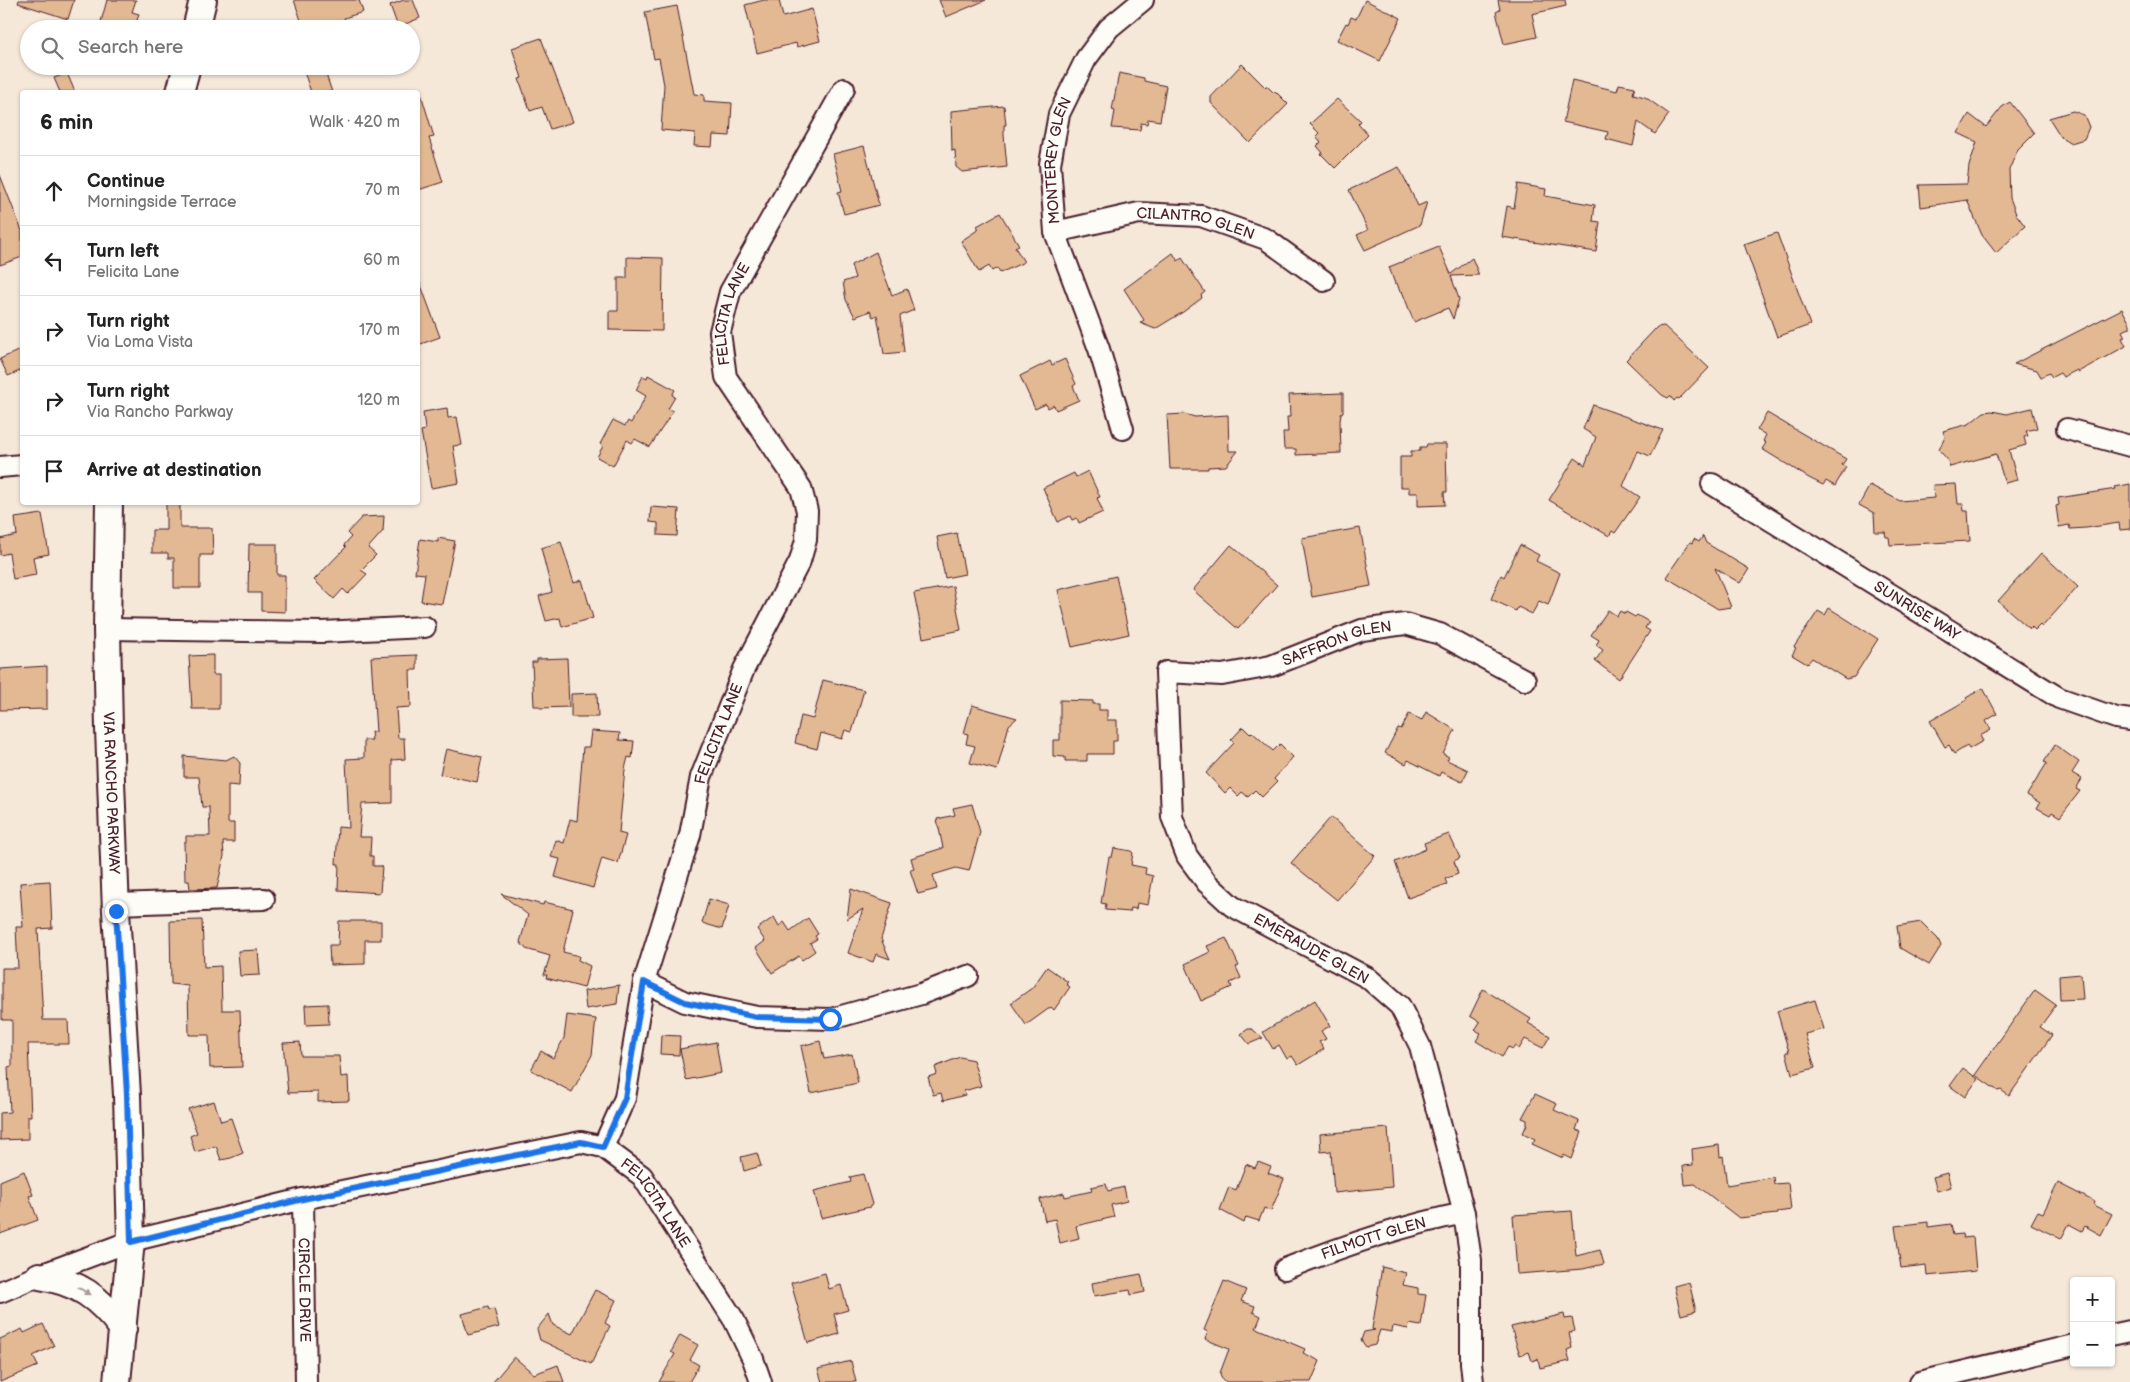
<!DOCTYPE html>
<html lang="en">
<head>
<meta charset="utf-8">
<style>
	body { margin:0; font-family:"Balsamiq Sans",sans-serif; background:#f6f6f6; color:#222 }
	.controls { position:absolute; right:15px; bottom:15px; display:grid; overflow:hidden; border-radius:5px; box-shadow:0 1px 4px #0004 }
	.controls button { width:45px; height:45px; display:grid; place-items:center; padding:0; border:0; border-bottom:1px solid #e0e0e0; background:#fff; color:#222; font:25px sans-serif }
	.stop { position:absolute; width:15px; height:15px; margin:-11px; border:4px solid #1a73e8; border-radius:50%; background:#fff }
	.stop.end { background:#1a73e8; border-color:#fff; box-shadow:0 1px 5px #0008 }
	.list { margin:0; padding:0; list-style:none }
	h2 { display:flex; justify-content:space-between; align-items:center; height:65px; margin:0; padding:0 20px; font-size:21px }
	h2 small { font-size:16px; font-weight:400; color:#767676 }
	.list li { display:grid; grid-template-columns:32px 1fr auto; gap:15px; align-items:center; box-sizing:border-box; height:70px; padding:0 20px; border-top:1px solid #e0e0e0 }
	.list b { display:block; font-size:19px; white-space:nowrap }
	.list p { margin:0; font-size:16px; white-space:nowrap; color:#767676 }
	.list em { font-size:16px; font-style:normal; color:#767676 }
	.icon { flex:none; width:28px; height:28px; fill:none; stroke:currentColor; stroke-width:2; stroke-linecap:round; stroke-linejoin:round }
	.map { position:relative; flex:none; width:2130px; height:1382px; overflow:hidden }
	.search { position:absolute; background:#fff; box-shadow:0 1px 4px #0004; left:20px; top:20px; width:400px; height:55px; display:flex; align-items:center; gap:12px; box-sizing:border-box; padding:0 18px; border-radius:28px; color:#767676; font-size:19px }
	.panel { position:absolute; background:#fff; box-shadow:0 1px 4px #0004; left:20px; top:90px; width:400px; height:415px; border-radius:5px }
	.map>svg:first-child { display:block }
	.building { fill:#e3b994; stroke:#4a1f2b }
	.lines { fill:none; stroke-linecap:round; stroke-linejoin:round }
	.minor-casing { stroke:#4a1f2b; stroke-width:24 }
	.major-casing { stroke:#4a1f2b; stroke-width:30 }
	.minor { stroke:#fdfcf7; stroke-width:20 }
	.major { stroke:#fdfcf7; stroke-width:26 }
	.oneway { fill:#ac999b }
	.route { stroke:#1a73e8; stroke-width:6 }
	.labels { text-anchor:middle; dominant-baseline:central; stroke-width:4.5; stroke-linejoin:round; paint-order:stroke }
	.street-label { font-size:15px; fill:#4a1f2b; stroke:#fdfcf7 }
</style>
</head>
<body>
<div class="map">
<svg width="2130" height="1382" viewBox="0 0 2130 1382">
	<rect width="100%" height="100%" fill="#f5e8d9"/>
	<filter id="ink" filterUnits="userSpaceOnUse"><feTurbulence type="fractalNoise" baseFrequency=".02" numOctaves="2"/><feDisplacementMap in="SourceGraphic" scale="10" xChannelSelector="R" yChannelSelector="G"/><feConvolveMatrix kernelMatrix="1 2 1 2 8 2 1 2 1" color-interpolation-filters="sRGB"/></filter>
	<g filter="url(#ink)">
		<path class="building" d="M19,0H74L68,19L18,3Z
			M107,0H136L132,12L139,14L134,29H99Z
			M294,0H359L363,12L344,18L347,29H304Z
			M404,0H413L420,18L398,27L390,5Z
			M764,0H779L783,17L812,9L820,41L797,47L796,43L757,53L745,5Z
			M939,0H986L946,17Z
			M1365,0L1401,18L1380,61L1337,40L1346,23L1348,24L1351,17L1356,19Z
			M1498,0H1565L1566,6L1532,14L1537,37L1504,44L1496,12L1500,10Z
			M677,6L694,94L704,95V101L732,103L730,136L713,135L712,147L694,146L695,133L661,130L664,85L659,58L654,59L645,12Z
			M541,38L573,122L550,129L542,107L530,111L519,79L522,78L512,48Z
			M1242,64L1266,88L1267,86L1274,93L1275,91L1288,104L1250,143L1211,103V97Z
			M302,66H323L332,92H311Z
			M67,73L75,92H60L54,78Z
			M1119,73L1144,78V81L1166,86L1160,121L1148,119L1147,124L1141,123L1140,130L1112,128L1115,111L1112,110Z
			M1572,80L1617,91L1619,84L1635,87L1633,94L1645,97L1669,114L1655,134L1638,122L1633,146L1606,139L1608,132L1563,122Z
			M418,94H421L434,137L429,138L443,182L418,190Z
			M1337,99L1361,121L1358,124L1368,135L1335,168L1321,154L1323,153L1317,146L1321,142L1316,136L1319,133L1310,124Z
			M2010,102L2034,133L2018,149L2009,170L2010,198L2016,214L2025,226L1996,253L1982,235L1967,200L1921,207L1919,185L1967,184L1969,166L1977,142L1958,133L1969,114L1986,127L2002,107Z
			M1004,106L1006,125H1004V135L1007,167L962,172L956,167L955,150L952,151L951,111Z
			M2073,111L2084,115L2089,127L2084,139L2071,143L2061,137L2049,118Z
			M864,146L879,205L844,214L838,192L842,191L833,154Z
			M1399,167L1418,206L1427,202L1420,225L1365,250L1357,235L1368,230L1349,190Z
			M0,175L22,231V257L0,265Z
			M1518,184L1546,189L1545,196L1595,205L1593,221L1600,222L1596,252L1502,237L1507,206L1514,208Z
			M1000,213L1019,245L1015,247L1024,262L1000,273L997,268L992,271L989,266L979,272L961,241L979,229L977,226Z
			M1777,233L1810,325L1777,337L1744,244Z
			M1439,247L1451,274L1472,258L1479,275L1451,276L1459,299L1453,319L1448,308L1414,322L1402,291L1400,292L1397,283L1395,284L1389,267Z
			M876,252L892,295L907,289L914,310L900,316L904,352L884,354L877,315L873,317L870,311L855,317L846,300L843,282L855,278L851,265Z
			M1173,253L1178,261L1182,258L1205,292L1201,295L1202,298L1183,312L1155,329L1140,323L1144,320L1124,289Z
			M627,257L663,258L662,331L609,330V311H618V278H627Z
			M419,280L440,337L418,345V281Z
			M2122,309L2130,324V328L2122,331L2125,337L2122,338L2126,346L2078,372L2077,370L2063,377L2060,373L2052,377L2049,373L2041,377L2037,370L2014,364Z
			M1664,326L1709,368L1679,399L1677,398L1674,401L1670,396L1668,398L1662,395L1626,360L1657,327Z
			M22,349V370L8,376L0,359Z
			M1065,359L1076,384L1073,386L1079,400L1056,410L1054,405L1048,408L1046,404L1035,409L1020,376L1050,361L1052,365Z
			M648,375L675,390L672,395L675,397L668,409L673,411L650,447L635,439L632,443L627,440L613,466L597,457L603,446L600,444L613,420L625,426L628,421L631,423L646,396L636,390L643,376L647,378Z
			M1343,393V412L1341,413L1340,421L1341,453L1296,455V449H1284L1283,432H1288L1287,417H1290L1289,395Z
			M1593,405L1663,430L1650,456L1638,451L1623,486L1640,497L1615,533L1612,531L1609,536L1549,500L1575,458L1585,465L1596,437L1583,429Z
			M447,408L448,418L457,417L462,445L453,446L459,483L431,488L421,431L425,430L423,412Z
			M2032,408L2037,428L2026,431L2028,436L2024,437L2026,445L2009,450L2017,480L2005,483L1996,454L1950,467L1947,459L1939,450L1945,437L1943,431L1969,424L1984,412L1992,411L2007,414Z
			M1767,413L1846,459L1842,465L1846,467L1835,486L1826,481L1823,485L1809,478L1762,449L1766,443L1763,441L1766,435L1757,430Z
			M1184,414L1195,417L1228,415L1229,451H1238L1226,466L1208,467V469H1170L1167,415Z
			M1427,444H1446L1447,492H1444L1445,505L1418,506V493H1409V487H1400V457H1411V451H1420V447H1426Z
			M1088,471L1100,497L1097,498L1103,512L1079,523L1077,518L1072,520L1070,516L1058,522L1043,488L1074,473L1076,477Z
			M1956,484L1958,504H1963L1964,511H1968L1970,541L1890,545L1889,537H1886L1885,532H1875L1874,513L1859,505L1870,485L1900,501L1934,498L1933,485Z
			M2130,484V529L2120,530L2119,523L2086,528L2070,529L2069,525L2059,527L2056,506L2059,505L2058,498L2116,489L2115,487Z
			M166,502H180V528H212L213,555H200V588H174V558H168V553H152V530H166Z
			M651,507L679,509L677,536L658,535V523L650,522Z
			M42,514L49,554L33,557L36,575L13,579L9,553L0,555V539L17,535L15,518Z
			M384,516L383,531L368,548L376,555L361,570L367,574L348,594L343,589L334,599L314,580L346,547L344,545L351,537L347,533L362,517Z
			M1360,528L1371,586L1312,597L1302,538Z
			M957,533L965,574L945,578L937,537Z
			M1703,536L1706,543L1749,569L1740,583L1715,568L1731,607L1718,609L1666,577L1690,542L1692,543L1694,539L1699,542Z
			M438,538L455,541L442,604L421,601L425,574L415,573L420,539L438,542Z
			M561,542L574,583L582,580L593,618L562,627L560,618L546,621L539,596L552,592L541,548Z
			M249,544H277V575H285V612L261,611V593H248Z
			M1231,545L1277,585L1238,629L1193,590Z
			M1520,545L1539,555L1536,561L1560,573L1548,605L1539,601L1532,614L1518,607L1516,611L1491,599L1501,575L1504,577Z
			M2041,553L2078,587L2042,627L2040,625L2035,630L2032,627L2030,629L1998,601Z
			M1116,576L1129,634L1072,647L1058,590Z
			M953,586L961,630L923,638L914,593Z
			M1829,608L1878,639L1854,677L1846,679L1812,658L1807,664L1792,655L1796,648L1794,647L1818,611L1825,615Z
			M1608,610L1617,616L1620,611L1625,614L1626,612L1635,617L1637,615L1649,622L1645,628L1650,631L1619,679L1595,661L1603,650L1596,645L1599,640L1591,635Z
			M213,655V675H219V709H192L189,656Z
			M417,655V670H410L411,707L396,708L398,738H404L405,759L392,760V803L362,804L359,837H371L370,856H373V866H382L380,893L338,890L339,864H336L338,827L349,828L346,759L364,758V740H372L371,732H376L371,657Z
			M567,658L569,707L540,708L539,706H534L532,662H537V659Z
			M47,666V709L0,710V669Z
			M823,680L864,690L852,732L845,730L842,739L821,733L817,749L795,743L801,716L813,719Z
			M1983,688L1997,714L1986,721L1991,730L1980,736L1983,741L1969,749L1967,746L1954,754L1949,745L1945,747L1930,721L1967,700L1966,698Z
			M597,693L598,717H571V694Z
			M1060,700L1093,701V704H1099V710H1107V720H1117V741H1113V754H1087V761H1065V757L1053,756V740H1060Z
			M972,705L1017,718L1009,725L997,770L970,763L975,746L966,744L968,734L964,733Z
			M1426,712L1455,730L1443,754L1449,757L1447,760L1468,770L1462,782L1441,772L1439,776L1408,760L1406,764L1385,753L1398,728L1401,729L1409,714L1422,720Z
			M1243,727L1250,734L1252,732L1273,751L1280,744L1293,757L1274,779L1277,782L1262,797L1255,790L1248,797L1242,792L1238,796L1230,788L1225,793L1206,773L1234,743L1231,740Z
			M591,731L620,733L619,740L634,741L632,758L628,757L625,769L619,833L626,835L618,863L602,858L593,888L555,877L560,859L551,857L556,840L564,843L570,819L577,821L583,747H589Z
			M2055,745L2079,762L2072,773L2082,779L2076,789L2080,791L2060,817L2052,812L2050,815L2037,808L2040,803L2027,795L2047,763L2044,762Z
			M446,749L482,757L477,782L440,774Z
			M184,756L226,760L234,756L240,763L239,786L228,785V823H234V842H223L224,856L217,888L190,889L189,881H185L184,842H186V836H210L209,807H202L199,777H184Z
			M972,804L980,832L969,871L956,868L933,875L937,889L918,894L910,870L914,869L911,858L943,848L937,819L955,815L953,808Z
			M1331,817L1375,856L1337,900L1291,863Z
			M1449,834L1460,858L1454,861L1458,874L1445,879L1447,884L1408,898L1395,862L1426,849L1424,843Z
			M1114,848L1131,851L1133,853L1131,865L1146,868L1145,874L1153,876L1148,905L1137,903L1136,909L1131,908L1130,912L1105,910L1106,904L1101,903L1109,857H1112Z
			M50,881L52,928L38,929L43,1020H68L69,1044H28L31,1116H28V1139L0,1140V1113L10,1112L8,1067L12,1066V1020H2V968H18L16,927H23L20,883Z
			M851,889L892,903L881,939L890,959L876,954L873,962L848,953L863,909L847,919Z
			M501,894L543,905L544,902L573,909L563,952L579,956L578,960L590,966L584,988L546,978L547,975H544L550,956L526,949L520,942L528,915Z
			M709,899L729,905L722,929L702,923Z
			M774,917L779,926L784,922L790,931L808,918L818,934L815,936L817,939L810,943L815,951L802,960L799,956L772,973L756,948L765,941L757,929Z
			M202,920L204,967L221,966L222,1010H240L242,1067L210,1068L209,1035H189L188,986L171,984L170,921Z
			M339,921H381V940H365V964L330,965L329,945H338Z
			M1921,922L1938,939L1941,946L1929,965L1900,948L1897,926Z
			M1226,938L1239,966L1236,967L1241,978L1230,983L1232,987L1201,1001L1185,964L1210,952L1207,946Z
			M258,950L260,975L240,976L238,951Z
			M1047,967L1068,982L1066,984L1070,987L1054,1010L1051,1007L1026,1025L1011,1003L1032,988Z
			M2081,974L2083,999L2060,1000L2059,976Z
			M619,985L617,1004L586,1009L584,991Z
			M1483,989L1531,1019L1528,1023L1550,1036L1543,1048L1525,1039L1519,1049L1515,1046L1513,1049L1508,1047L1502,1057L1476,1041L1481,1033L1475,1030L1480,1022L1470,1016Z
			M2035,990L2056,1005L2040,1027L2052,1035L2009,1096L2001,1090L1998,1091L1975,1075Z
			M1315,1000L1330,1026L1321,1031L1326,1039L1319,1042L1324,1049L1298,1065L1292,1056L1287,1059L1279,1045L1273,1049L1263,1032Z
			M1815,1000L1824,1029L1805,1034L1815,1068L1792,1074L1786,1052H1789L1777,1011Z
			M328,1004L329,1024L306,1025L305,1005Z
			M567,1015L596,1019L592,1055L572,1092L531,1070L541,1051L553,1058L564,1038Z
			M1248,1029H1252L1263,1038L1249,1044L1241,1034Z
			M661,1035L680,1036L679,1055L660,1054Z
			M820,1041L824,1059L852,1054L858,1083L811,1093L801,1046Z
			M300,1042L301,1056H339L341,1077L348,1076L349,1101L318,1102V1092L288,1093L283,1043Z
			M716,1042L721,1073L686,1080L680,1049Z
			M960,1057L973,1060L981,1086L964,1091L965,1095L943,1101L941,1093L933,1095L928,1077L937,1074L935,1067Z
			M1963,1068L1978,1079L1965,1097L1950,1086Z
			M1535,1094L1557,1104L1554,1110L1579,1121L1576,1130L1582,1132L1572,1159L1564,1155L1563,1158L1532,1144L1535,1139L1523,1133L1527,1124V1120L1522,1118Z
			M214,1101L221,1121L231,1118L243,1153L231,1158L221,1160L216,1146L195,1152L190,1136L197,1133L188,1109Z
			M1388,1128L1392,1187L1334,1193L1331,1151L1321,1152L1320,1134Z
			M1719,1145L1720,1157L1723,1156L1727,1185L1773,1177L1774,1184L1788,1183L1791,1210L1777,1212V1214L1739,1218L1695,1184L1685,1185L1683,1166L1693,1165L1692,1149Z
			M757,1153L761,1166L744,1171L741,1157Z
			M1258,1162L1271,1167L1268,1173L1284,1179L1271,1211L1264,1208L1259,1221L1246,1217L1244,1223L1220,1210L1229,1187L1236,1190L1246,1164L1255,1168Z
			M24,1171L33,1195L29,1196L38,1220L0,1234V1181Z
			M1947,1173L1951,1187L1937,1191L1933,1177Z
			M863,1174L872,1204L870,1207L821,1218L814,1191L851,1182L850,1177Z
			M2058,1183L2095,1202L2094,1205L2112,1214L2101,1235L2085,1226L2082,1231L2069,1224L2061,1239L2031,1224L2038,1211L2043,1213Z
			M1106,1184L1108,1191L1124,1187L1127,1201L1111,1205L1114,1217L1076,1226L1079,1238L1060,1243L1055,1219L1045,1221L1040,1199L1064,1193L1065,1197L1092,1191L1091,1187Z
			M1572,1211L1576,1256L1600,1250L1604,1264L1583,1269L1517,1274L1513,1215Z
			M1928,1222V1227L1951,1224L1953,1235L1962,1234L1963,1238L1973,1237L1976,1271L1927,1276L1926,1265L1901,1268L1895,1226Z
			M1382,1267L1406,1273L1403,1285L1418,1288V1294L1426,1295L1421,1326L1409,1324L1408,1329L1393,1326L1392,1332L1380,1330L1375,1345L1366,1347L1361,1340L1364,1332L1375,1330L1372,1329Z
			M825,1273L829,1289L841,1285L848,1310L834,1314L839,1334L808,1343L791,1283Z
			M1141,1274L1145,1292L1131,1295L1130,1290L1094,1296L1092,1283Z
			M1224,1281L1246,1290L1241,1301L1255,1306L1253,1312L1261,1316L1256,1328L1305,1349L1303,1353L1320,1361L1311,1382H1227L1222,1380L1220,1373L1229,1349L1205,1339L1208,1332L1204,1330Z
			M1689,1282L1696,1311L1681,1315L1674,1286Z
			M595,1290L616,1300L605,1323L610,1326L591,1364L540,1340L537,1329L549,1314L553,1325L572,1334Z
			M488,1307L489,1310L494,1309L499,1327L468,1335L462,1314Z
			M1564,1314L1565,1319L1572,1318L1575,1331L1569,1333L1572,1348L1567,1350L1570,1361L1540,1368L1538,1359L1532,1361L1529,1352L1520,1355L1511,1327Z
			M43,1324L54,1346L33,1356L38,1366L0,1382V1339L22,1329L24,1333Z
			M680,1335L698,1345L690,1360L699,1365L689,1382H659L675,1354L671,1352Z
			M514,1357L534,1374L558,1365L564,1382H493Z
			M851,1361L856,1382H822L818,1369Z"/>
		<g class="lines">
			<defs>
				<g id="minor">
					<path id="s1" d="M1055,232L1139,213L1201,216L1266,239L1324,281"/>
					<path id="s2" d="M1123,429L1099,349L1055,232L1050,164L1059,114L1086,59L1109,28L1143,0"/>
					<path d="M2067,429L2130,446"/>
					<path d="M0,467L22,465"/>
					<path id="s3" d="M1712,484L2059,698L2116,718L2130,720"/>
					<path d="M107,629L322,632L425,627"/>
					<path d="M116,904L264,899"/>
					<path d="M644,982L685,1002L757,1017L831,1019L921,994L968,976"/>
					<path id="s4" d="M603,1147L625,1098L644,982L690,835L701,777L744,669L800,561L806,540L807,511L801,488L726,377L720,332L730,292L844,89"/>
					<path id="s5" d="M303,1199L306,1382"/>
					<path id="s6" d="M1285,1269C1345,1245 1401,1226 1464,1213"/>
					<path id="s7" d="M0,1292L40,1275L131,1241L303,1199L581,1142L603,1147L642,1176L734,1320L753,1359L761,1382"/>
					<path d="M2111,1335L2130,1331"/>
					<path id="s8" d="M1473,1382L1471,1363V1260L1464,1213L1420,1046L1400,1006L1368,978L1232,906L1207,883L1187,856L1172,817L1166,672L1222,675L1271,666L1362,630L1405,624L1440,634L1525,680"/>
					<path d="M1920,1382L2074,1345"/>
				</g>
				<g id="major">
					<path d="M196,29L203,0"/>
					<path d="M180,92L187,66"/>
					<path id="s9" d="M109,502L107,629L109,729L116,911L127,1095L131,1241L117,1382"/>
					<path d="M39,1276C78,1282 99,1297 123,1329"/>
				</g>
			</defs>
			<use href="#minor" class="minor-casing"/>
			<use href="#major" class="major-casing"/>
			<use href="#minor" class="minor"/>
			<use href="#major" class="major"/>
		</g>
		<defs><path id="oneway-solid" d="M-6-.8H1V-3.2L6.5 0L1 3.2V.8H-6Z" transform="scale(1.25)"/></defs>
		<use class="oneway" href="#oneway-solid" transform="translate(84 1291) rotate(32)"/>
	</g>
	<g class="lines" filter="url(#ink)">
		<path class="route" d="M116,911L127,1095L131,1242L303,1199L581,1142L603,1147L625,1098L644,982L685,1002L757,1017L830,1019"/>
	</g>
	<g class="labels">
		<g class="street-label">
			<text stroke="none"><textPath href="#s2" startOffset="281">MONTEREY GLEN</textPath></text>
			<text stroke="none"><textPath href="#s1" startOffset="144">CILANTRO GLEN</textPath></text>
			<text stroke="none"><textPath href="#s4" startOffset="896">FELICITA LANE</textPath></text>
			<text stroke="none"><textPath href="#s3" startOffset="241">SUNRISE WAY</textPath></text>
			<text stroke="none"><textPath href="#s8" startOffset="1014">SAFFRON GLEN</textPath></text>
			<text stroke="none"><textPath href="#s4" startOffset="431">FELICITA LANE</textPath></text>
			<text stroke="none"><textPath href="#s9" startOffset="291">VIA RANCHO PARKWAY</textPath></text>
			<text transform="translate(1311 949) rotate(29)">EMERAUDE GLEN</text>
			<text stroke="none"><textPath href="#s7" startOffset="702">FELICITA LANE</textPath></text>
			<text stroke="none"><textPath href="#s6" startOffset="94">FILMOTT GLEN</textPath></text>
			<text stroke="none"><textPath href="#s5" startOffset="91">CIRCLE DRIVE</textPath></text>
		</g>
	</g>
</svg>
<div class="controls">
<button>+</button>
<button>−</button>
</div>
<div class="stop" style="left:830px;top:1019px"></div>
<div class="stop end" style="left:116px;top:911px"></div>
<div class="search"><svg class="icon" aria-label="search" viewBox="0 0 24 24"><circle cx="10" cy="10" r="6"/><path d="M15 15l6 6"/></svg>Search here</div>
<section class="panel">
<h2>6 min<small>Walk · 420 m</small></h2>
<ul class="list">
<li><svg class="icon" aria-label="ahead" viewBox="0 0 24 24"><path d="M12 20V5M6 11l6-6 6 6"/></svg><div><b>Continue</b><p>Morningside Terrace</p></div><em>70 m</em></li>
<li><svg class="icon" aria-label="left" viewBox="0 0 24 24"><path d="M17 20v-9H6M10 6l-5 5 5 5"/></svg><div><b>Turn left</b><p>Felicita Lane</p></div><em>60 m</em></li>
<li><svg class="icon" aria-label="right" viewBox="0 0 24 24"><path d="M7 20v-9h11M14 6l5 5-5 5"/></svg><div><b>Turn right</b><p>Via Loma Vista</p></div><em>170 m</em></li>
<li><svg class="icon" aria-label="right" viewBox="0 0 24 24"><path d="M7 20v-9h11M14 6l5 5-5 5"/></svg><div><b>Turn right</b><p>Via Rancho Parkway</p></div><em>120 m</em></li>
<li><svg class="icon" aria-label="arrive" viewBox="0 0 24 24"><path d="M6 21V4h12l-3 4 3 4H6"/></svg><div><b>Arrive at destination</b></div></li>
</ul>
</section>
</div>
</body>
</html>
